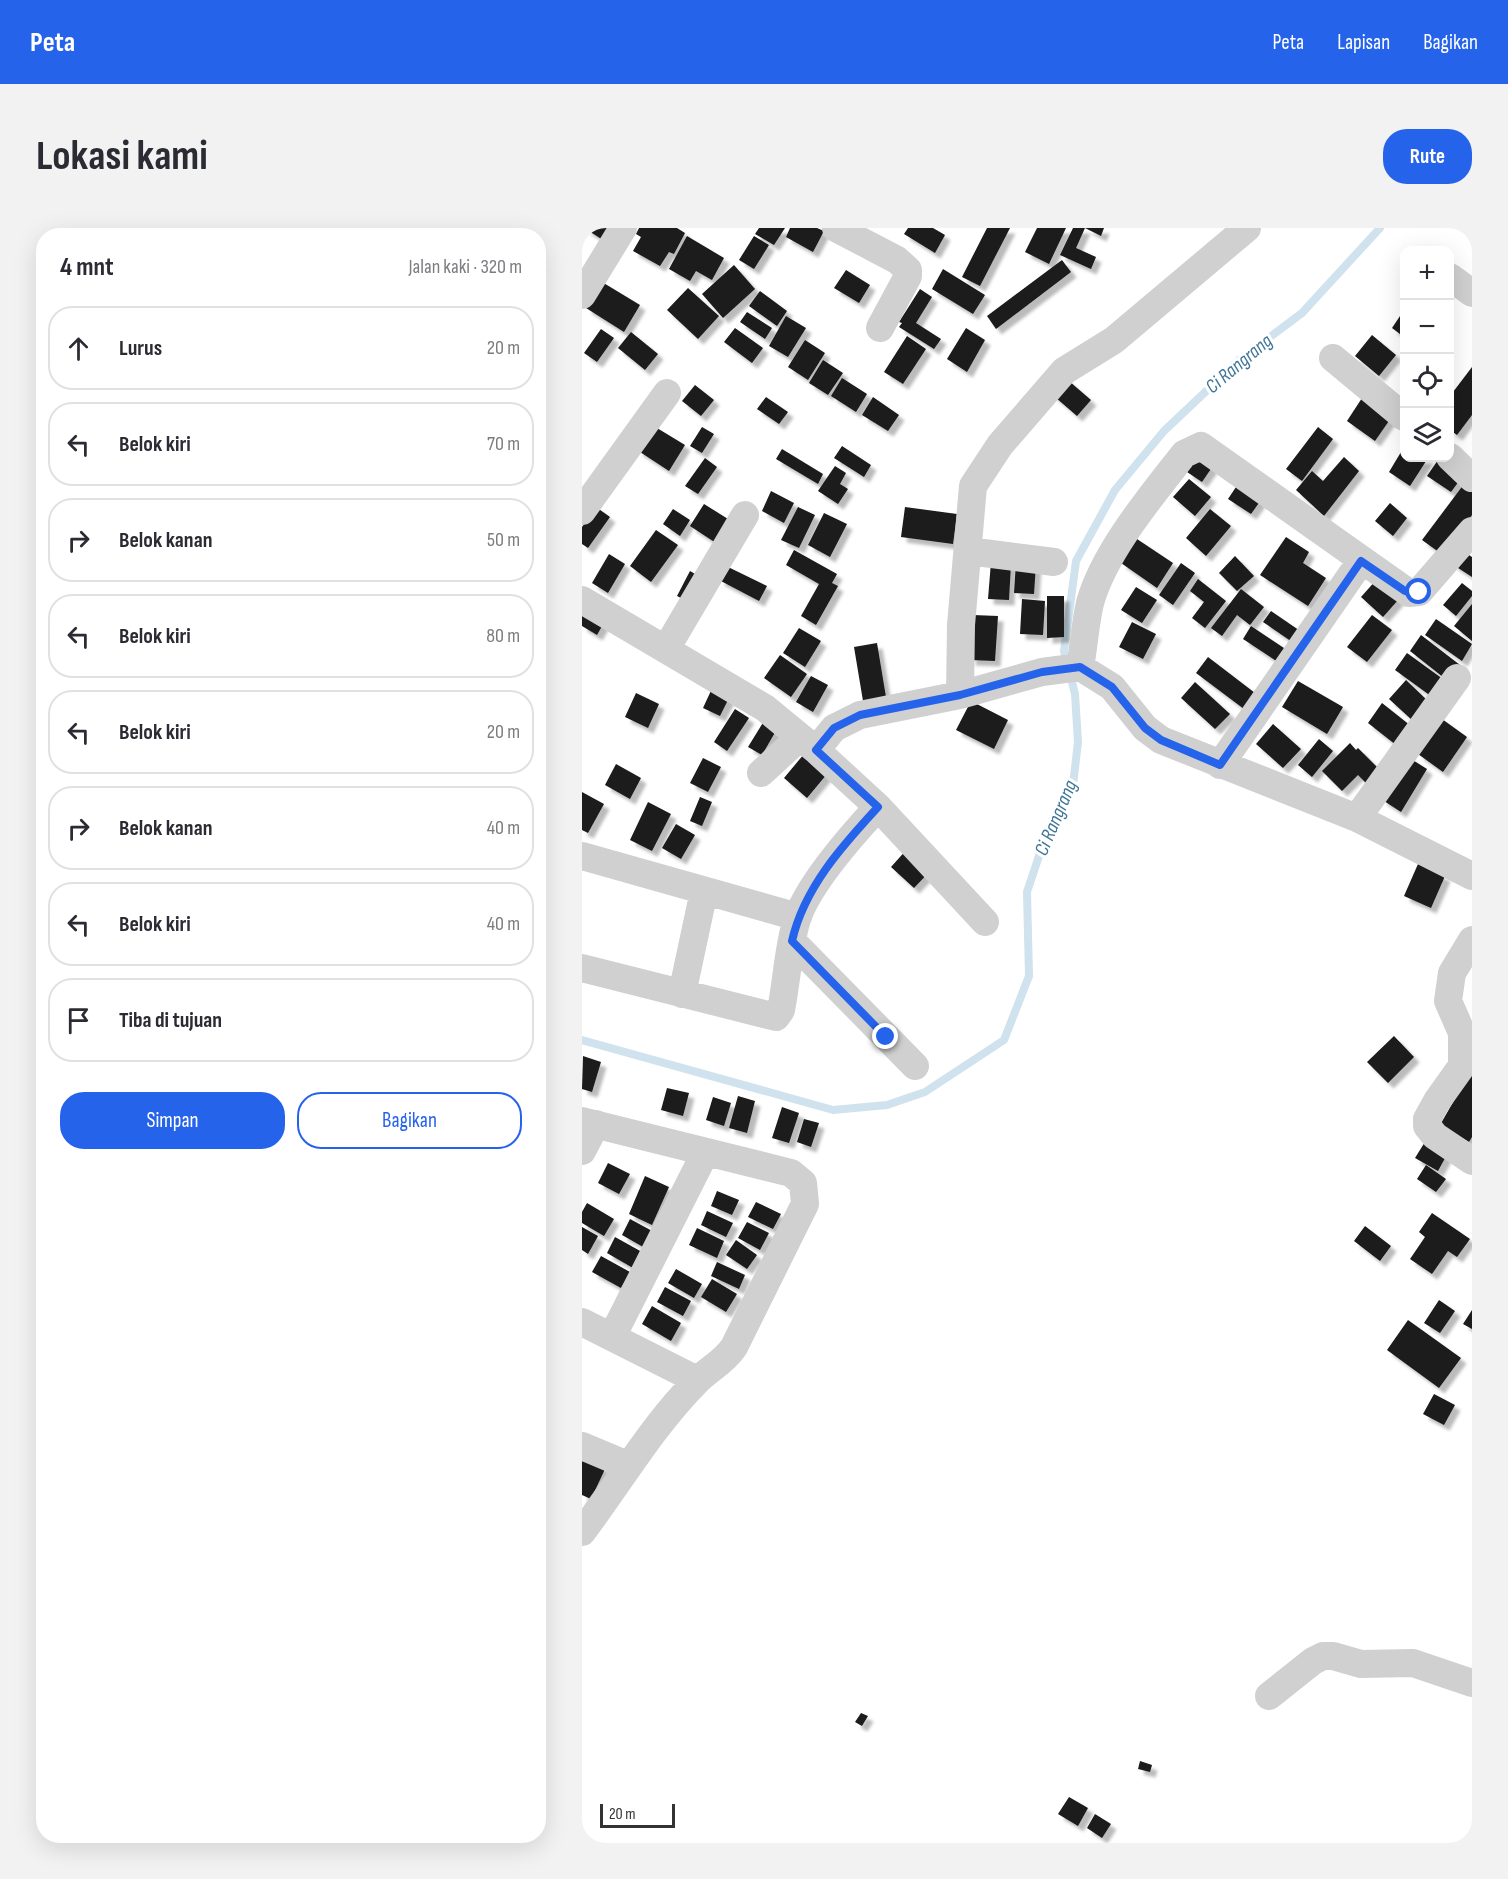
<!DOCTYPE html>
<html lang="id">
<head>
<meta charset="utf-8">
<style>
	body { margin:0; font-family:"Sofia Sans Condensed",sans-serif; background:#f2f2f3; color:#2b2b33 }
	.controls { position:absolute; right:18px; top:18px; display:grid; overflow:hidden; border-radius:12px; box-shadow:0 6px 24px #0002 }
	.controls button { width:54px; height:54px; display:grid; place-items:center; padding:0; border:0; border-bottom:2px solid #e1e1e2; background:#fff; color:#2b2b33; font:30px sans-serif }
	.scale { position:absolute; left:18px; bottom:15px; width:75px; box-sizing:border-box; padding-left:6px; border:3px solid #333; border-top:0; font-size:16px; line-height:21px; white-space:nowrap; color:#333; -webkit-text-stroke:4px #fff; paint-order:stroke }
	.stop { position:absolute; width:18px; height:18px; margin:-14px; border:4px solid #2563eb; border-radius:50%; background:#fff }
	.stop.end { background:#2563eb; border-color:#fff; box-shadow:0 2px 6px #0008 }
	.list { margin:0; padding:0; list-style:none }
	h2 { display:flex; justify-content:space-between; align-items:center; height:78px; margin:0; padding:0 24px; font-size:26px }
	h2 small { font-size:20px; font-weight:400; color:#7c7c81 }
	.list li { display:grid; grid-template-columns:39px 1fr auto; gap:18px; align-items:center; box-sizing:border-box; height:84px; margin:0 12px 12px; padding:0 12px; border:2px solid #e1e1e2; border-radius:24px }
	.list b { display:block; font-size:22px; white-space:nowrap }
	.list em { font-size:20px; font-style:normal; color:#7c7c81 }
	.actions { display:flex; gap:12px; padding:18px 24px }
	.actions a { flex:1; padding:14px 0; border:2px solid #2563eb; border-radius:24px; text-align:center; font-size:21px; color:#2563eb }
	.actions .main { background:#2563eb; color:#fff }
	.icon { flex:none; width:33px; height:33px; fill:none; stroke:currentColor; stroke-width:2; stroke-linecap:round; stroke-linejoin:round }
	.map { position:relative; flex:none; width:890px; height:1615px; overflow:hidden; border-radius:24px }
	header { display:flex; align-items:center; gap:36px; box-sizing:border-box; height:84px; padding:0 30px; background:#2563eb; color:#fff }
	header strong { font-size:28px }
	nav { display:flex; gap:33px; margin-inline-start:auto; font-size:21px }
	.intro { display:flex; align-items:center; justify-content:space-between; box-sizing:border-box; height:144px; padding:0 36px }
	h1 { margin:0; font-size:42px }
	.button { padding:15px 27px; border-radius:24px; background:#2563eb; color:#fff; font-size:21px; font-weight:700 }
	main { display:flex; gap:36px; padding:0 36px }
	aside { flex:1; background:#fff; border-radius:24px; box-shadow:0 6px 24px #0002 }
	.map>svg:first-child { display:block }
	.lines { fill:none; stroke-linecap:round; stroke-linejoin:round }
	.stream { stroke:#cfe2ee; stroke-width:8 }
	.building { fill:#1a1a1a; filter:url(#shadow) }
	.minor { stroke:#d0d0d0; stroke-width:28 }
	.route { stroke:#2563eb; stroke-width:8 }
	.labels { text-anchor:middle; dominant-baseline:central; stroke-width:6; stroke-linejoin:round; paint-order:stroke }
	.water-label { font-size:20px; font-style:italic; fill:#3f7597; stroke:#fff }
</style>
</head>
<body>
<header>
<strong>Peta</strong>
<nav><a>Peta</a><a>Lapisan</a><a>Bagikan</a></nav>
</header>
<div class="intro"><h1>Lokasi kami</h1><a class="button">Rute</a></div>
<main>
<aside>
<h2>4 mnt<small>Jalan kaki · 320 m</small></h2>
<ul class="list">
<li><svg class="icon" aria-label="ahead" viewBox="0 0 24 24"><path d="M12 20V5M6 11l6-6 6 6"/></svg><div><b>Lurus</b></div><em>20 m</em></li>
<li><svg class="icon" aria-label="left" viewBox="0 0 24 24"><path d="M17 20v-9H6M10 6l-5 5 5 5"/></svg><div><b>Belok kiri</b></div><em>70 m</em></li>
<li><svg class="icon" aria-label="right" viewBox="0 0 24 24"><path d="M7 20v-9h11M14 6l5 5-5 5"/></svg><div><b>Belok kanan</b></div><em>50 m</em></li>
<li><svg class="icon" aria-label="left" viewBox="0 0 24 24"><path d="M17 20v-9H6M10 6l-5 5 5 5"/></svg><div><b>Belok kiri</b></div><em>80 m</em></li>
<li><svg class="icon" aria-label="left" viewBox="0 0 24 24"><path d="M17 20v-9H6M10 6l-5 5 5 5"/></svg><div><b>Belok kiri</b></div><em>20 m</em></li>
<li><svg class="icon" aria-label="right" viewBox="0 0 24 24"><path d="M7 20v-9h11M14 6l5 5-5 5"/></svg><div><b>Belok kanan</b></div><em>40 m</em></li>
<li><svg class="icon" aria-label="left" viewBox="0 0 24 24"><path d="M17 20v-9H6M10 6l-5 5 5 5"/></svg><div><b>Belok kiri</b></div><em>40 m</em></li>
<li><svg class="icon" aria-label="arrive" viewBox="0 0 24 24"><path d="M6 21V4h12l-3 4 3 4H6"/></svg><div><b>Tiba di tujuan</b></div></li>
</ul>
<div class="actions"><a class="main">Simpan</a><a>Bagikan</a></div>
</aside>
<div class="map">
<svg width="890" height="1615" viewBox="0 0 890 1615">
	<defs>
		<filter id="shadow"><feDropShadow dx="5.5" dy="5.5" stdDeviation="1.5" flood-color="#0004"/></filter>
	</defs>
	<rect width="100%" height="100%" fill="#fff"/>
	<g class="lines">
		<path class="stream" d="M0,812L251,882L305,877L343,864L422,812L447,748L445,664L465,604L491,557L496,514L493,466L482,423L494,333L533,262L582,203L656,133L720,85L798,0"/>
	</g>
	<path class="building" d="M2,0H29L21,12Z
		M57,0H95L103,5L92,26L87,24L78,38L51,23L59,9L54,6Z
		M177,0H203L192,17L173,6Z
		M208,0H235L242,3L231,24L204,9Z
		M326,0H351L363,7L353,25L322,6Z
		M405,0H428L398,58L380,49Z
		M455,0H484L467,36L443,24Z
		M491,0H522L519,8L503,0L494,20L514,29L509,41L478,27Z
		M105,8L142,30L130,52L114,43L108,53L87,41Z
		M172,8L187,17L172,41L157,32Z
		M480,32L489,44L414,101L405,88Z
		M152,37L173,61L141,90L120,66Z
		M361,41L403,67L391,86L350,61Z
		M264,42L288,57L277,75L252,60Z
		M20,54L58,77L42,104L4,80Z
		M106,60L137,88L116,111L85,82Z
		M338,61L350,69L334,95L359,111L352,121L317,99L320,95L317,94Z
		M178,63L205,83L195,98L167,78Z
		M822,82V109L810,100Z
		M165,84L190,100L183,111L158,94Z
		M204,88L224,100L206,129L187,118Z
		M153,100L181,120L170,135L142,114Z
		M384,100L403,112L385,144L365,131Z
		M19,101L32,110L15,134L2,125Z
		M49,104L76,126L63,142L36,120Z
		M790,107L814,127L797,148L773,128Z
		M325,108L344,121L321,156L302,144Z
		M223,112L243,125L226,152L206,139Z
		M241,132L261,145L246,167L227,155Z
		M890,139V187L875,207L868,202V168Z
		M480,147L509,172L495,188L466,163Z
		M260,150L285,166L274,184L249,168Z
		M113,157L132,172L119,188L100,173Z
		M184,169L206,184L197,196L175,181Z
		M291,169L317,187L306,203L280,187Z
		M780,170L809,190L793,213L765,193Z
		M70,197L103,217L87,243L55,222Z
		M120,199L132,206L120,225L108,218Z
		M736,199L751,211L720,253L704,241Z
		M260,218L289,237L282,249L252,230Z
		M822,219V230H846L828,258L807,244Z
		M200,221L241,246L236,256L194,231Z
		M621,222L635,232L620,254L605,244Z
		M762,229L777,243L742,288L714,262L730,243L741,253Z
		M123,230L135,239L116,266L103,258Z
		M856,232L880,249L869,264L845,248Z
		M253,238L264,245L258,256L266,261L256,276L236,263Z
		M607,251L629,269L613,288L591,269Z
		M656,256L679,272L669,286L646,271Z
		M882,256L890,262V287L861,327L840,312Z
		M189,263L212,275L202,295L180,283Z
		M808,275L825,290L811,308L793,293Z
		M122,276L154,296L140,319L108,298Z
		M14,279L28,289L6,320L0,316V299Z
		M216,279L233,287L217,320L199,312Z
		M323,279L375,286L371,316L319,309Z
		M91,281L108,292L98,308L81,296Z
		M628,281L649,298L624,328L604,310Z
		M242,285L265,296L248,329L226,317Z
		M74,302L96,317L69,354L48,338Z
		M704,309L727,324L721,335L744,350L726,378L678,347Z
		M555,311L591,335L575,360L539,335Z
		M212,322L255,346L250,355L256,358L234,397L219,388L237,356L204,337Z
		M879,322L890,329V349L870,336Z
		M27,326L43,336L26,365L10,355Z
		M653,328L672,348L655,363L637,345Z
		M409,334L429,336L427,372L406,371Z
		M434,334L454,336L452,366L432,365Z
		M599,335L613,345L591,377L577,367Z
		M144,338L185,358L177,373L137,352Z
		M108,343L120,350L107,374L95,368Z
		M616,351L644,373L623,400L610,390L622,374L608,363Z
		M795,351L817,371L801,389L779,369Z
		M880,355L890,363V368L874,388L861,377Z
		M554,359L575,372L560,395L539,382Z
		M659,361L682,379L668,397L655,387L640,408L629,400Z
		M465,368H482V409L465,410Z
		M440,371L463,373L461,407L438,406Z
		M0,376L24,391L15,407L0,398Z
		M890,376V413L872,398Z
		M689,383L724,407L716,418L681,394Z
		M391,387L416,388L413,433L388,432Z
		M790,387L810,402L785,434L765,419Z
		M854,391L890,416L880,433L843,407Z
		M550,394L574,406L561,431L537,419Z
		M669,398L711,426L702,438L661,411Z
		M217,400L239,413L223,439L201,425Z
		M839,407L878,437L866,453L828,423Z
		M295,415L304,469L281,473L272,419Z
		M825,425L865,454L853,471L813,442Z
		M198,427L225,446L209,469L182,450Z
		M626,429L673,465L662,481L614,445Z
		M229,448L246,457L231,484L214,474Z
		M824,452L847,474L830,492L807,471Z
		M716,453L761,479L745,506L700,479Z
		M133,454L151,462L138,488L121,480Z
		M613,454L648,486L633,501L599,470Z
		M54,465L77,476L66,500L43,489Z
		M389,473L426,492L412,521L374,502Z
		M800,475L829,498L814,517L786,495Z
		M153,481L167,490L145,523L132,514Z
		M860,491L885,509L861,544L836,526Z
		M182,493L195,501L180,527L166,519Z
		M691,496L719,521L701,540L674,516Z
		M737,511L751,523L730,549L716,537Z
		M768,515L774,522L776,520L798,542L785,556L776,547L760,563L740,543Z
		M222,526L245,546L225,570L202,550Z
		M826,529L845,541L819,584L799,571Z
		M121,530L139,539L126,564L108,555Z
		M34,536L59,550L48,571L23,557Z
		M0,564L22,576L6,605L0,602Z
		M118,569L130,574L120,598L108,593Z
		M66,574L89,586L70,623L48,612Z
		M94,596L113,607L99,631L80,620Z
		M326,620L350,641L332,660L309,639Z
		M836,636L863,648L849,680L822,668Z
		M812,808L832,829L806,855L785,834Z
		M1,828L19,834L10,864L0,861Z
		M890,841V909L887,914L858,897Z
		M85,860L107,865L101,888L79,882Z
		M156,868L173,873L165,905L147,900Z
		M131,869L149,875L142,898L124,892Z
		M200,879L217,885L207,915L190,910Z
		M222,891L237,895L229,919L215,914Z
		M846,909L868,921L856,943L833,930Z
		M26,935L48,946L37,966L16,955Z
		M844,937L864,951L854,964L835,951Z
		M63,948L87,959L70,997L47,986Z
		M135,963L157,972L150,987L129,978Z
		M174,974L199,986L191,1001L166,989Z
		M5,975L32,991L22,1008L0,995V984Z
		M125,983L151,995L144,1009L119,997Z
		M850,985L888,1011L875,1029L866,1023L850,1046L828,1031L843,1009L837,1004Z
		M48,991L72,1004L63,1020L40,1007Z
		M165,994L187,1005L178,1022L156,1010Z
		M783,998L809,1018L798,1033L772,1013Z
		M0,999L16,1008L6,1026L0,1022Z
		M115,1000L142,1013L135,1030L107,1017Z
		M33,1009L60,1024L51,1040L25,1025Z
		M154,1012L175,1027L165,1041L144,1027Z
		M19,1028L48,1044L39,1060L10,1044Z
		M135,1034L163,1047L157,1061L129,1048Z
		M94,1041L120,1056L112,1070L86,1055Z
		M130,1051L155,1066L144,1084L119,1069Z
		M83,1059L109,1073L101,1088L75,1074Z
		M857,1072L873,1083L858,1105L842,1095Z
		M70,1078L99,1095L89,1113L60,1096Z
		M890,1082V1101L881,1096Z
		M826,1092L879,1130L857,1160L805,1122Z
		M852,1166L873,1177L862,1197L841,1186Z
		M0,1233L24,1239L9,1271L0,1267Z
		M279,1485L286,1488L280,1498L273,1494Z
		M558,1533L570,1537L568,1544L556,1541Z
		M487,1569L506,1580L496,1598L476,1586Z
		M513,1586L529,1596L520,1610L505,1600Z"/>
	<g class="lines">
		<path class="minor" d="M254,0L315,32L326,42V48L298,100
			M868,49L890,65
			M0,67L41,0
			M751,130L822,189
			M868,229L890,250
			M0,283L85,165
			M386,323L472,334
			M0,372L183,480L234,522L252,500L278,487L378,467L460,444L498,439L530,459L563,500L579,512L775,590L890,648
			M84,421L163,287
			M498,439C502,418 503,396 508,375C522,324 570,267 602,226L619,218L827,365L837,364L890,303
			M378,467L379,397L391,258L418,217L482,143L532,112L665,0
			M234,522L296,579L403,694
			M638,537L779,333
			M179,545L218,509
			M775,590L875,450
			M0,628L216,689
			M890,712L870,745L866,773L880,805V838L855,873L845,891V898L853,908L890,933
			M210,713L333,838
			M0,740L194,789L199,782C205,752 206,720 215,691C227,655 270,607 296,579
			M100,766L122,663
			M0,893L209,945L221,955L223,976L152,1119C142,1134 127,1141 115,1153C70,1198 38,1254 0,1304
			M0,923L14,896
			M0,1094L115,1152
			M31,1107L123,925
			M0,1218L45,1237
			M687,1468L731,1433L741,1428H751L779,1436L831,1435L890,1455"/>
	</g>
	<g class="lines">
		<path class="route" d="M304,809L210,713C222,660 260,618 296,579L234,522L252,500L278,487L378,467L460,444L498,439L530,459L563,500L579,512L638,537L779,333L823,363L830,365L837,364"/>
	</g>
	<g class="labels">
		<g class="water-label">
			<text transform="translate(657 136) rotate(-40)">Ci Rangrang</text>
			<text transform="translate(474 590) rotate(-67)">Ci Rangrang</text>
		</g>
	</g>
</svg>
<div class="controls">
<button>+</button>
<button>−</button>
<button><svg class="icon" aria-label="locate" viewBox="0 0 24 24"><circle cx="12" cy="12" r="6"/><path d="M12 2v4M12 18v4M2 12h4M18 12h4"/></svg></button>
<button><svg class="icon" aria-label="layers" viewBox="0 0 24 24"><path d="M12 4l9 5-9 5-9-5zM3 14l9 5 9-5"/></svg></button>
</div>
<div class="scale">20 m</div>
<div class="stop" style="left:837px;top:364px"></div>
<div class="stop end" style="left:304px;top:809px"></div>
</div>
</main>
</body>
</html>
